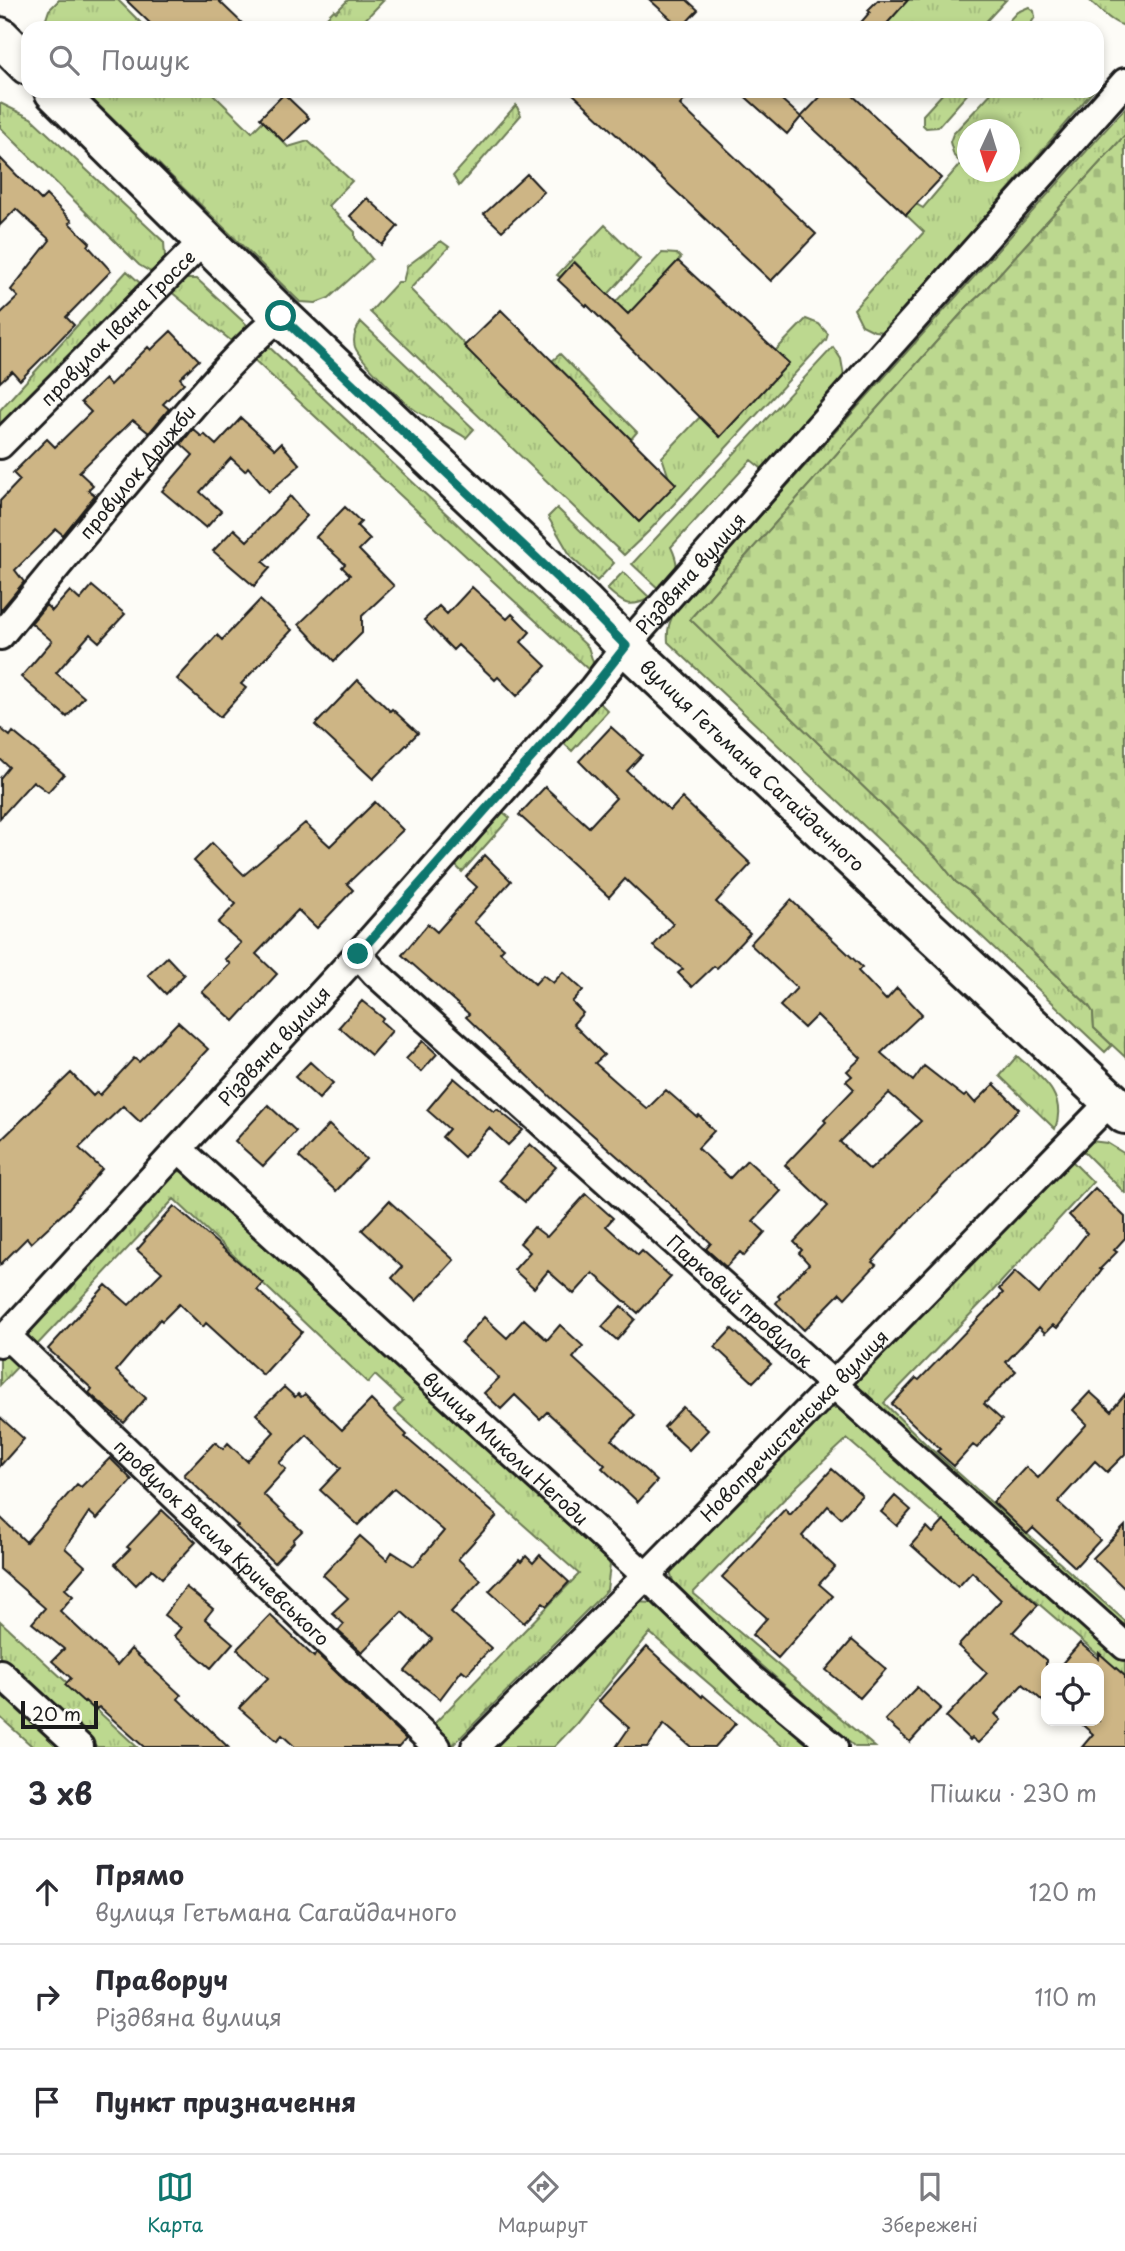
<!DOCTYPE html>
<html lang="uk">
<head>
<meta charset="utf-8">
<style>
	body { margin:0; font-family:"Playpen Sans",sans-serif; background:#f7f7f7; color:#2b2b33 }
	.controls { position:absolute; right:21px; bottom:21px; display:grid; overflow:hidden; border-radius:14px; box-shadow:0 4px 10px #0003 }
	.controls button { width:63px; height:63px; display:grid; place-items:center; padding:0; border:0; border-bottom:2px solid #e1e1e2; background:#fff; color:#2b2b33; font:35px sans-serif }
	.compass { position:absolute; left:957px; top:119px; width:63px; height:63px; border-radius:50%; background:#fff; box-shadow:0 4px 10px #0003; rotate:184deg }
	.scale { position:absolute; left:21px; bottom:18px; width:77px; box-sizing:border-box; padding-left:7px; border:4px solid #1c1c1c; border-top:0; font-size:19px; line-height:24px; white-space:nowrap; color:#1c1c1c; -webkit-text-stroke:5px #fdfcf7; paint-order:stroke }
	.stop { position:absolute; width:21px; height:21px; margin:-16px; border:5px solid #0f766e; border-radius:50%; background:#fff }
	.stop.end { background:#0f766e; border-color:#fff; box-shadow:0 2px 7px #0008 }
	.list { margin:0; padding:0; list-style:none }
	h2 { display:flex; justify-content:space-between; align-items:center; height:91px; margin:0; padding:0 28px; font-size:30px }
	h2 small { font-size:23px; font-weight:400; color:#7c7c81 }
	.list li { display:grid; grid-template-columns:46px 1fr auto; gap:21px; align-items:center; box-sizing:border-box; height:105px; padding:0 28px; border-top:2px solid #e1e1e2 }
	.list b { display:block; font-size:26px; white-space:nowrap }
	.list p { margin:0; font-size:23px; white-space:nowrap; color:#7c7c81 }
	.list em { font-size:23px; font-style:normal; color:#7c7c81 }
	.icon { flex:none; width:38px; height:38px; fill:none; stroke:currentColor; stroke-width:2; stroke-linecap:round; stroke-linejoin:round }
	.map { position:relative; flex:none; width:1125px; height:1747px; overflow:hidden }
	.search { position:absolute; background:#fff; box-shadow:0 4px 10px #0003; left:21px; right:21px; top:21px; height:77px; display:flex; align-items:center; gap:18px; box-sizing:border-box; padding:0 24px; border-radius:21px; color:#7c7c81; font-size:26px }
	.sheet { height:406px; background:#fff }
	nav { display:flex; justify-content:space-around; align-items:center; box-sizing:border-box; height:98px; border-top:2px solid #e1e1e2; background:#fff; font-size:19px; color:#7c7c81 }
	nav a { display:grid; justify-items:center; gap:4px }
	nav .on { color:#0f766e }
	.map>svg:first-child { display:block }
	.grass { fill:url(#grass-tufts); stroke:#6c7a56; stroke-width:2; fill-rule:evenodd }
	.cemetery { fill:url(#cemetery-stones); stroke:#6c7a56; stroke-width:2 }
	.building { fill:#cdb585; stroke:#1c1c1c; stroke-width:2; fill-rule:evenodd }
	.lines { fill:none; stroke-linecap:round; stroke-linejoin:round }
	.minor-casing { stroke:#1c1c1c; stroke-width:32 }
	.secondary-casing { stroke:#1c1c1c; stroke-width:44 }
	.minor { stroke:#fdfcf7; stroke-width:26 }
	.secondary { stroke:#fdfcf7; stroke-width:38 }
	.route { stroke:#0f766e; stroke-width:9 }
	.labels { text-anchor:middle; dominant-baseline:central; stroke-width:6; stroke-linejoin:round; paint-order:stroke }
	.street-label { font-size:19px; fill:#1c1c1c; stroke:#fdfcf7 }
</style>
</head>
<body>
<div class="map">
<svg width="1125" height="1747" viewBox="0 0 1125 1747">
	<defs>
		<pattern id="grass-tufts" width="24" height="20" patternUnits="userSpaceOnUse" patternTransform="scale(1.75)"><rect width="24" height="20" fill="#bcd88f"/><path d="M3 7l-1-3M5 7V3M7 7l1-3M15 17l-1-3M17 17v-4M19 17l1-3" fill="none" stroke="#a1b97b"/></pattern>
		<pattern id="cemetery-stones" width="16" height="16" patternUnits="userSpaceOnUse" patternTransform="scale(1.75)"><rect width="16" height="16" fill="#bcd88f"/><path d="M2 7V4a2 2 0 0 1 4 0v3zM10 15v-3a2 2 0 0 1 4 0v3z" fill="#a1b97b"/></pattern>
	</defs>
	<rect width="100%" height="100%" fill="#fdfcf7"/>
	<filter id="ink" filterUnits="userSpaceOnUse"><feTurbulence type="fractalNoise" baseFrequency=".0143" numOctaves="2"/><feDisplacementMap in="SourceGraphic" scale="14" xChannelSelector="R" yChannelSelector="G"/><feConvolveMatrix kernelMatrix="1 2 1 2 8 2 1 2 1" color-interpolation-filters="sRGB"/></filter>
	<g filter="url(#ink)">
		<path class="grass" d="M59,0H118L146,28H43L49,10Z
			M348,0H384L357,28H316L334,10L336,12Z
			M908,0H1006L980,28H883Z
			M1089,0H1125V26C1111,23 1100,9 1089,0Z
			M1029,7L1034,11L1035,17L1028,28H1002L1017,12Z
			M84,91H210L252,132L263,121L288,147L308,141L352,181L328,206L355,232V238L372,259L329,298L316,303L300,302Z
			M945,91H970L938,127L926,128L923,125V115Z
			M993,91H1093L886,332L874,331L862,325L854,309L924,232L906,215L916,204L923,208L961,163L954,156L950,142L953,134ZM968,130H1010V172H968Z
			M0,103L31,118L164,242L165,257L154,274L139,265L0,127Z
			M516,105L521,115L459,186L453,176Z
			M1125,108V135L983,292L968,306L690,619L937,858L956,882L969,891L1089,1006L1093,1012L1094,1028L1112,1045L1105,1052L668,642C667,630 669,622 675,611Z
			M605,225L640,259L594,310L588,304L602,289L575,262L560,277L557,275Z
			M441,241L449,247L410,289L638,521L669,478L662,457L700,417L720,437L788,364L775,351L806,319L819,324L828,334L826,340L649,531L624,555L370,312L398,282H403L407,266Z
			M662,253L677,254L681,258L613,331L604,323L603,315Z
			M127,271L140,283L6,422L0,423V410Z
			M183,279H197L247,325L235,344L170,291Z
			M361,322L474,429L466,438C451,427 434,422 418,412C406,405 359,359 355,347C352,337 356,329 361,322Z
			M261,345L268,346L588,647L593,662L591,672L249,355Z
			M833,347L841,359L844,376L770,467L761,468L751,460L671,547C682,570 676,574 662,592L632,564Z
			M560,354L637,432L631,439L552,361Z
			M557,508L614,563L597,581L572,558L548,517Z
			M623,572L650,598C629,609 623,604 607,589Z
			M596,699L608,711L572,751L559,739Z
			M497,807L510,818L462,872L450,860Z
			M1017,1056C1040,1077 1068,1094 1055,1129L1000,1076Z
			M1091,1141L1107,1143L1125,1154V1193L1077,1145Z
			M1069,1158L1093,1182L990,1294L884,1403L929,1447L1125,1621V1635L850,1385Z
			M182,1171L195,1176L602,1549L610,1565L607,1590L452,1746L432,1726L579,1574L394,1410L403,1401L375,1375L368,1383L174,1199L36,1346L20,1340L166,1172Z
			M3,1351L21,1363L0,1385V1353Z
			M826,1408H840L893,1451L1125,1658V1678L847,1439L798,1485L693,1593L875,1747H855L688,1601L673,1581L670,1571Z
			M635,1602L654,1603L666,1612L822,1747H783L650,1633L576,1724L554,1747H491Z
			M0,1621L137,1747H97L0,1657Z
			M0,1694L58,1747H33L0,1717Z"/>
		<path class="cemetery" d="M1125,135V1057L1094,1028L1093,1012L1089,1006L969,891L956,882L937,858L690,619L968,306L983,292Z"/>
		<path class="building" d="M126,0H218L247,28H155Z
			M650,0H687L698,10L681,28Z
			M878,0H908L883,28H856L870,12L868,10Z
			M570,91H693L680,105L816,234L771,281Z
			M739,91H772L801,117L787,134Z
			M826,91H848L941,178L906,215L801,117Z
			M284,94L309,118L284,142L260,118Z
			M0,158L41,200L46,195L72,221L69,223L90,243L88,246L111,271L66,317L74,325L43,357L20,380L12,371L0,382V314L18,297L11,290L50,240L16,209L0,225Z
			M527,174L544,192L502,231L484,214Z
			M367,198L398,226L382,245L350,216Z
			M678,261L789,363L720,437L587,305L586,306L558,280L574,262L628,314Z
			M501,310L676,484L639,522L464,346Z
			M171,331L199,360L180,378L184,383L163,404L169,409L149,433L133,420L79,472L93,485L88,490L95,495L63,535L56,529L15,570L24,582L0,611V501L20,480L13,473L47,439L55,447L91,412L81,402L105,379L110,385L148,347L151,350Z
			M241,418L275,449L281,443L300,465L269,492L248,467L245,471L231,458L200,492L221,511L206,528L162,491L193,455L181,444L193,429L202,437L204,434L216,445Z
			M290,496L307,516L263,562L270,568L254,586L213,551L234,529L247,541Z
			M345,507L361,522L357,526L370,539L359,550L394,586L362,616V633L334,661L299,624L350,575L342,567L345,564L316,537Z
			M92,586L125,614L99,642L90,634L56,673L84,697L67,717L21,677L52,641L31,623L46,605L52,611L70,591L80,600Z
			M472,587L507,619L512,614L530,632L521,642L546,666L517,696L498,677L495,680L458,645L453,650L424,620L439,606L447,614Z
			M260,600L292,630L241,684L246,688L220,717L177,679L217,635L222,640Z
			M358,680L390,711L392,709L418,733L373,779L315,725Z
			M611,727L642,755L627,771L670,811L682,798L751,864L716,902L750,933L717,968L714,966L692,987L678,973L683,969L653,946L673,924L625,879L609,897L519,815L545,787L589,827L616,798L579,761Z
			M0,728L10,736L13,732L64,774L48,792L33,781L0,818V778L9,767L0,759Z
			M375,802L403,830L347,884L353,890L317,928L298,910L256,954L277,974L234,1021L202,992L230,964L225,959L241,943L218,923L236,904L194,861L212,843L244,875L305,823L330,846Z
			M485,855L511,881L474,922L504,948L500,952L535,984L543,975L553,983L563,972L583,990L572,1002L583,1013L573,1024L604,1055L595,1063L647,1109L666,1090L697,1117L699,1115L714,1131L698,1148L730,1178L747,1160L781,1191L753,1221L765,1232L744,1256L740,1252L726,1267L706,1249L711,1243L648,1183L561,1107L466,1017L469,1014L402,955L428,924L437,932L477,887L466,877Z
			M791,900L862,967L858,971L886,1000L897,988L922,1014L881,1053L913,1081L924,1066L964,1097L967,1094L975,1103L994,1084L1019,1109L910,1219L872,1262L876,1265L845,1298L840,1293L804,1330L776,1303L780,1298L778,1296L809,1264L799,1253L802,1250L794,1242L828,1206L785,1165L826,1122L824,1120L854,1089L846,1081L852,1076L847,1071L861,1058L817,1015L804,1028L780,1006L797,988L750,944ZM889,1093L921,1121L870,1170L840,1142Z
			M167,957L184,975L166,994L148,975Z
			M362,1001L383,1018L381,1021L392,1031L371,1055L339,1027Z
			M178,1022L208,1049L140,1122L123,1106L79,1148L102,1169L69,1208L31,1243L27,1238L0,1265V1141L71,1073L93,1096L97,1092L100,1095L134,1058L139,1062Z
			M423,1041L437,1054L421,1072L406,1059Z
			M310,1062L333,1083L319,1099L295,1077Z
			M454,1078L494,1112L497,1109L523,1130L508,1145L489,1128L464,1157L442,1137L449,1129L427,1110Z
			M268,1105L296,1131L263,1166L235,1141Z
			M329,1125L366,1159L336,1191L299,1157Z
			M530,1144L556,1167L525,1202L499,1180Z
			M1095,1188L1125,1217V1238L1114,1250L1117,1252L1100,1269L1102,1270L1057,1328L1053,1325L1045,1333L1039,1327L1006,1362L1016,1371L984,1404L1002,1420L977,1448L973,1445L954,1466L937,1451L940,1449L892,1404L916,1378L919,1380L1003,1293L999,1289L1015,1272L1039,1294L1087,1233L1069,1215Z
			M586,1194L613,1218L606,1226L638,1255L642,1251L671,1277L638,1313L593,1273L574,1294L548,1271L534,1288L514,1270L530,1252L520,1243L534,1227L547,1237Z
			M389,1201L454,1260L416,1301L392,1278L402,1267L362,1230Z
			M174,1206L263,1283L257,1290L302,1332L263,1375L206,1323L203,1327L179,1304L162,1321L160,1319L116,1371L146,1398L124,1423L89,1393L92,1389L48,1349L106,1285L129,1305L162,1272L137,1250L145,1241L144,1240Z
			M621,1306L635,1319L617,1340L602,1327Z
			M484,1317L507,1338L524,1319L547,1340L560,1325L583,1346L573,1358L635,1415L612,1440L657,1481L638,1502L602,1468L605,1465L547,1412L540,1419L515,1395L501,1409L484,1393L499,1378L461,1343Z
			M732,1329L771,1364L753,1382L715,1347Z
			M284,1387L295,1397L298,1394L301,1397L305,1394L342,1430L371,1400L407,1435L405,1437L497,1516L458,1559L481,1580L451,1612L491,1648L467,1674L462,1670L440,1699L405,1671L432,1639L402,1612L362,1652L338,1631L344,1624L332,1613L348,1598L323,1575L360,1536L387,1560L392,1552L414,1566L444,1531L394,1488L358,1525L320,1490L341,1468L307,1435L279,1463L286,1469L263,1494L302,1531L293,1540L294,1542L274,1563L236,1527L238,1526L184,1475L215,1442L223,1449L228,1443L247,1461L274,1432L256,1414Z
			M1090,1392L1111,1411L1125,1394V1454L1107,1472L1095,1461L1058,1502L1100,1540L1075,1567L1033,1528L1027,1534L993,1502L1026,1467L1038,1478L1087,1424L1073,1410Z
			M683,1407L708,1430L689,1450L664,1427Z
			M0,1417L24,1439L0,1466Z
			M110,1458L132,1480L97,1519L89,1512L65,1548L85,1566L65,1589L73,1596L60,1611L117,1665L131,1649L181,1695L178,1699L228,1747H144L99,1707L95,1710L85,1701L84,1702L65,1685L71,1678L52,1661L64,1649L32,1623L45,1608L0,1569V1517L26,1542L77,1484L81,1487Z
			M832,1469L862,1495L841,1518L828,1506L802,1536L835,1567L819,1584L833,1596L778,1658L752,1635L767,1618L722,1577L785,1509L790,1515Z
			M895,1496L911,1510L897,1526L881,1512Z
			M162,1510L196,1542L162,1578L152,1569L136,1585L115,1564L130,1549L127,1547Z
			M944,1521L1038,1605L1013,1632L1046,1660V1704L1023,1684L995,1714L1001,1720L978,1743L972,1738L970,1740L946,1717L987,1673L958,1646L1001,1600L972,1572L958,1587L911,1545L927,1527L933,1533Z
			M1125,1526V1589L1093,1558Z
			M540,1555L569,1582L547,1606L543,1603L524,1623L489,1591L519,1560L521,1562L526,1556L533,1563Z
			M186,1587L213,1609L205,1619L233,1643L211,1668L174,1636L181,1628L164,1615Z
			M270,1615L314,1657L316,1653L406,1739L399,1747H295L282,1735L277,1741L239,1708L268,1678L237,1649Z
			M852,1640L886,1669L860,1698L826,1670Z
			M1080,1643L1099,1659V1653L1125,1676V1747H1082L1093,1734L1078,1721H1099V1668H1058Z
			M647,1647L702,1697L703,1695L736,1723L715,1747H691L664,1724L648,1747H616L629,1728L599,1701Z
			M917,1687L941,1708L910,1742L885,1720Z"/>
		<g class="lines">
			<defs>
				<g id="minor">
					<path id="s1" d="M0,445L204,240"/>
					<path id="s2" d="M0,636C54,570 108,504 164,439C202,395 236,353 281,316"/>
					<path id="s3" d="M358,954L375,973L1125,1646"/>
					<path id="s4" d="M179,1149L646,1576L751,1678L834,1747"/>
					<path id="s5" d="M7,1336L437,1747"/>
					<path id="s6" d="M0,1343L358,954L593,688L626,646L878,359L1125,82"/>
					<path d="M0,1673L80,1747"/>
					<path id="s7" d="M475,1747L646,1576L1111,1101"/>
				</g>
				<g id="secondary">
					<path d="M0,37L28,65"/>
					<path id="s8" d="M54,91L281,316L584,603L626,646L1125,1114"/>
				</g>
			</defs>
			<use href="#minor" class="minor-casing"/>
			<use href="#secondary" class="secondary-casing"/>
			<use href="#minor" class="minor"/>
			<use href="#secondary" class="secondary"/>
		</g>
	</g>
	<g class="lines" filter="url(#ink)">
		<path class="route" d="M281,316L584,603L626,646L593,688L358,954"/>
	</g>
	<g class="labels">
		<g class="street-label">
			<text stroke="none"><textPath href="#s1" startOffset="166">провулок Івана Гроссе</textPath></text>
			<text stroke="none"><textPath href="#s2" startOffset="214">провулок Дружби</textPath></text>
			<text stroke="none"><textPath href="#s6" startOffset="1034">Різдвяна вулиця</textPath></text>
			<text stroke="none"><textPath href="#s8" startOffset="971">вулиця Гетьмана Сагайдачного</textPath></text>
			<text stroke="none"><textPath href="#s6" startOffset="404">Різдвяна вулиця</textPath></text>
			<text stroke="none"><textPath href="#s3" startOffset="516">Парковий провулок</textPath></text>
			<text stroke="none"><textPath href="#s7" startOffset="453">Новопречистенська вулиця</textPath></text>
			<text stroke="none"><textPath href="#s4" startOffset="443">вулиця Миколи Негоди</textPath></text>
			<text stroke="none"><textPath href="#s5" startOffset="298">провулок Василя Кричевського</textPath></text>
		</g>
	</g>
</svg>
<div class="controls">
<button><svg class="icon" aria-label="locate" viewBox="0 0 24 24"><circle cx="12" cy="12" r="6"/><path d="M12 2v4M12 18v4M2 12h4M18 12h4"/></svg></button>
</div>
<svg class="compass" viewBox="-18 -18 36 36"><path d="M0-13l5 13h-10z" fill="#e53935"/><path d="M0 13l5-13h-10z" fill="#7c7c81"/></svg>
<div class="scale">20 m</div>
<div class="stop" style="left:281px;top:316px"></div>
<div class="stop end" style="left:358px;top:954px"></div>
<div class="search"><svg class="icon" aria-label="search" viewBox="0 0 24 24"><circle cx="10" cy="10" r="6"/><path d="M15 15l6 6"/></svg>Пошук</div>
</div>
<section class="sheet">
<h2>3 хв<small>Пішки · 230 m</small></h2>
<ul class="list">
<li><svg class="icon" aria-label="ahead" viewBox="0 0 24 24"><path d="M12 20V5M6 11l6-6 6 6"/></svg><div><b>Прямо</b><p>вулиця Гетьмана Сагайдачного</p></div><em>120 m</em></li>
<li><svg class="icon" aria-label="right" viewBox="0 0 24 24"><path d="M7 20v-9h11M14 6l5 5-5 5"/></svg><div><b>Праворуч</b><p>Різдвяна вулиця</p></div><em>110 m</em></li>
<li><svg class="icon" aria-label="arrive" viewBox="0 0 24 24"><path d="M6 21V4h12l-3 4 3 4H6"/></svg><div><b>Пункт призначення</b></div></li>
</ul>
</section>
<nav>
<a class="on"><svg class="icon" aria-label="map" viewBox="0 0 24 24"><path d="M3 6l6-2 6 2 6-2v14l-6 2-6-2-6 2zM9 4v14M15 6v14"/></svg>Карта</a>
<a><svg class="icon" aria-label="directions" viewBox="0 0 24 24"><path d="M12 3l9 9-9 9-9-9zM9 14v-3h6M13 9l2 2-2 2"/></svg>Маршрут</a>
<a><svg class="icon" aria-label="saved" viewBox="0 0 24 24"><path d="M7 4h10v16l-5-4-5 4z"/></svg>Збережені</a>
</nav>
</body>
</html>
